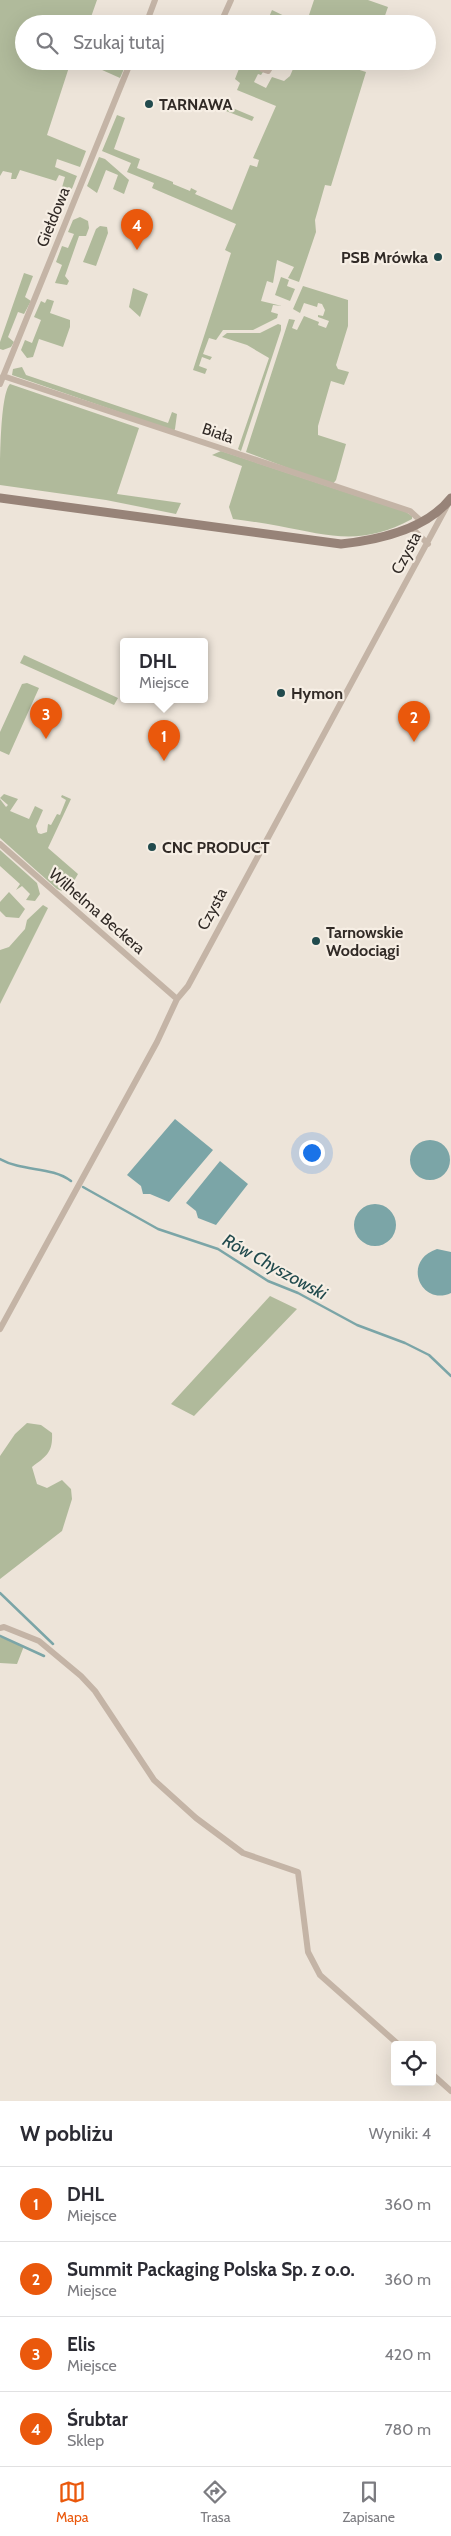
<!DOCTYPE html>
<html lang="pl">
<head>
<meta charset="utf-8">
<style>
	body { margin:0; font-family:Cabin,sans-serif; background:#f2f2f3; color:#2b2b33 }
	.controls { position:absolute; right:15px; bottom:15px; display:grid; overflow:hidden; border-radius:5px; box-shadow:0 5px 20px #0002 }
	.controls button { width:45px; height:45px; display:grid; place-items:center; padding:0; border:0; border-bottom:1px solid #e1e1e2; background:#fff; color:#2b2b33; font:25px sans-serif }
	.you { position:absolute; left:311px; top:1152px; width:18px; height:18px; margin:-12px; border:4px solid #fff; border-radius:50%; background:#1a73e8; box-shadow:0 0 0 8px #1a73e833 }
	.badge { display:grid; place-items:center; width:32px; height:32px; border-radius:50%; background:#ea580c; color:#fff; font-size:16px; font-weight:700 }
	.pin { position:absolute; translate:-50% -41px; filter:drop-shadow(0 1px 2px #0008) }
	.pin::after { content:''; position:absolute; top:26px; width:18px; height:15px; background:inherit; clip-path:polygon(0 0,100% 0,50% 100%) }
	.popup { position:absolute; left:120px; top:638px; width:88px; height:65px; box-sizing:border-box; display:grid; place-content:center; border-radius:5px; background:#fff; filter:drop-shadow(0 1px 4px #0005); font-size:16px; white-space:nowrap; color:#7c7c81 }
	.popup b { font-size:19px; color:#2b2b33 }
	.popup::after { content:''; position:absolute; left:50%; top:100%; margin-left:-10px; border:10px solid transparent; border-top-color:#fff }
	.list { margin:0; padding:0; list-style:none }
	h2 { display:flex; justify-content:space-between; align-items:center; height:65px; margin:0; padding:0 20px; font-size:21px }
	h2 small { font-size:16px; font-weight:400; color:#7c7c81 }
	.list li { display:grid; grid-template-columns:32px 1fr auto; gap:15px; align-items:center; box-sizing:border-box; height:75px; padding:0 20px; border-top:1px solid #e1e1e2 }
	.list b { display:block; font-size:19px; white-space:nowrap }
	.list p { margin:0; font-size:16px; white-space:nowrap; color:#7c7c81 }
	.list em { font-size:16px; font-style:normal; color:#7c7c81 }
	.icon { flex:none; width:28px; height:28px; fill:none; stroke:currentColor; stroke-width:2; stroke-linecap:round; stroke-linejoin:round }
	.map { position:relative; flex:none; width:451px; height:2101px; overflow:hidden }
	.search { position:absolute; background:#fff; box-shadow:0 5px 20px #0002; left:15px; right:15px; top:15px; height:55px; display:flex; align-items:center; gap:12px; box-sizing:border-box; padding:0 18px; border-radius:28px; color:#7c7c81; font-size:19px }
	.sheet { height:365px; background:#fff }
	nav { display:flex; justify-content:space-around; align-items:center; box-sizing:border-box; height:70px; border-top:1px solid #e1e1e2; background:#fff; font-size:14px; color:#7c7c81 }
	nav a { display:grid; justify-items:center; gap:2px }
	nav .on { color:#ea580c }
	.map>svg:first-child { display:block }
	.green { fill:#b0ba9b }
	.water { fill:#7ba5a7 }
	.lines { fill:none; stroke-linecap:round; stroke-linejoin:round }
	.stream { stroke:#7ba5a7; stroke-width:2.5 }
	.street { stroke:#c4b4a6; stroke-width:6 }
	.secondary { stroke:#978378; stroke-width:9 }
	.poi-dot { fill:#214a4d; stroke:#f6eee4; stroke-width:2 }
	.labels { text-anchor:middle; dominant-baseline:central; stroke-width:4.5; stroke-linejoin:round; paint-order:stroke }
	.poi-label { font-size:16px; font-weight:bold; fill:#312a26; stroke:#f6eee4; text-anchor:start }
	.street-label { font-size:16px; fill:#312a26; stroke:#f6eee4 }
	.water-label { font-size:18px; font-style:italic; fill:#214a4d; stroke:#f6eee4 }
</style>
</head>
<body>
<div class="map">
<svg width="451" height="2101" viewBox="0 0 451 2101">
	<rect width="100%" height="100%" fill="#ede4d9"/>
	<path class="green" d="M0,0H97L91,17L107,24H24V61H71L47,135L86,151L80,167L57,159L55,167L77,176C73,185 71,198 59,198L65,177L59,175L56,181L20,170L16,179H11L12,173L3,171L0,176Z
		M314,0H368L388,7L382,24H306Z
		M272,10L301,24H266Z
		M82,61H125L126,64L120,78Z
		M242,61H257L258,68L263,72L261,75L258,74L254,82L266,88L272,77L284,81L290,76L293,69L283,64L285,61H331L366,72L331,186L325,185L315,220L316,232L299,282L288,278L294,267L277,260L273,283L267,281L261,301L282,306L273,305L271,312L278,314L277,318L253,330H223L216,340L209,338L203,354L212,357L210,360L202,357L199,366L207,369L205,374L193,370L231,253L225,250L236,224L152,188L154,183L127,172L131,163L102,151L117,115L125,118L114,149L140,159L137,168L168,180L173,182V184L190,191L191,188L197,191L195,194L232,210L250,165L257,167L259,160L253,158L276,106L237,90L240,83L235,79Z
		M211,99L254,117L252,121L226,111L227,109L210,102Z
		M99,157L105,159L129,180L124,194L113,189L118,175L106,170L97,193L87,186Z
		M80,217L88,221L89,228L86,236H79L65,276L69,281L67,285L55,283L62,265L56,262L62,246L68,248L74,234L68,232L73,220Z
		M100,226L107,227L108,233L96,266L83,262L96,229Z
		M24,273L33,276L25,297L31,301L24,314L18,312L8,337L14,342L11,347L3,350L0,349V342Z
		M281,277L289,280L287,286L295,289L290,301L275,295Z
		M303,286L348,300V326L336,365L338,369L349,372L344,385L331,381L318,426V435L346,444L336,480L332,485L246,452L289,319L295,320L292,328L297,330L304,316L319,322L318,325L326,328L329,321L318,317V315L323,316L325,310L322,304L318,303L317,307L304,303L300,313L293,309Z
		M133,288L148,294L140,317L129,307Z
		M47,299L54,301L50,313L70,320V327L63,347L39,339L33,357L27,358L21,350L25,340L32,343L41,320L34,317L41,301L45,303Z
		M278,324L281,325V330L241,451L238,449L269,358L247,345L222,337L227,333H260Z
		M22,367L26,375L168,423L172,412L177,414L175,429L174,431L12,375L13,369Z
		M10,384L139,428L117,494L181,503L176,514L106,500L0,485C0,465 0,394 10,384Z
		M221,451L406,512L412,516V519C362,546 331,536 279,526C264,523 248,521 233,519L229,507L242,466L212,455Z
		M24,655L118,698L114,705L20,663Z
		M27,683L39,688L9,755L0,751V732L22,684Z
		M4,794L18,799L10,811L29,819L35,806L43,810L36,826L38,833L41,834L47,832L48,824L51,825L57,814L60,815L66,800L61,797L62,795L71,799L48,848L78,874L70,888L62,891L57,889L0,838V799L6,807L8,805L0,798Z
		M0,850L37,883L40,894L35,901L26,900L30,894L22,886L16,890L20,884L0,866Z
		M9,892L25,909L19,918L6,917L0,911V902Z
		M43,905L48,908L0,1004V950L9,947L25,929L27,920Z
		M270,1296L297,1309L194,1416L171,1404Z
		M27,1423L41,1425L52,1433C53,1452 47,1456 32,1467L37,1484L47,1488L62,1480L71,1489L72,1499L62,1531L0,1579V1456L15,1434Z
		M0,1637L24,1646L17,1664L0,1663Z"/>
	<path class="water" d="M175,1119L213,1150L169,1202L150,1194H143L141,1186L127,1175Z
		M410 1160a20 20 0 1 1 40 0a20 20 0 1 1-40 0Z
		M220,1161L248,1184L216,1225L198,1218L196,1211L186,1203Z
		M354 1225a21 21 0 1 1 42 0a21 21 0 1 1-42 0Z
		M437,1249L451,1252V1293C421,1307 401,1261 437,1249Z"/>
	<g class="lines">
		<path class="stream" d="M0,1159C23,1172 51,1166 71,1181
			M83,1187L158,1229L218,1249L268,1281L298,1293L357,1325L405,1343L429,1355L451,1376
			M0,1593L53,1644
			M0,1636L44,1656"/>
		<path class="street" d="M146,24L155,0
			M230,24L222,20L231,0
			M260,61L262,69L268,71L274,61
			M3,376L410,511L421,521
			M0,384L131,61
			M411,527L428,544
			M0,844L177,999
			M0,1329L157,1042L177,999L188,986L448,504
			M0,1628L4,1627L39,1641L81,1676L95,1691L154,1780L196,1818L243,1853L298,1872L308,1952L320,1975L399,2045
			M432,2074L451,2091"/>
		<path class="secondary" d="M0,498L341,544C378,540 426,530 451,498"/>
	</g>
	<g class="poi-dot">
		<circle cx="149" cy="104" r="5"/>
		<circle cx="438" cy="257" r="5"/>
		<circle cx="281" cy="693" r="5"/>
		<circle cx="152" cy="847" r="5"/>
		<circle cx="316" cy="941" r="5"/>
	</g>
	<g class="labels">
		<g class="poi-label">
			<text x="159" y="104">TARNAWA</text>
			<text x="428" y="257" text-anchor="end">PSB Mrówka</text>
			<text x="291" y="693">Hymon</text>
			<text x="162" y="847">CNC PRODUCT</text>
			<text x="326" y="932">Tarnowskie<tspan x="326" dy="18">Wodociągi</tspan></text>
		</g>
		<g class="street-label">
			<text transform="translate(53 217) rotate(-68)">Giełdowa</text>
			<text transform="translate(218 433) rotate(19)">Biała</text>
			<text transform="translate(406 553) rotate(-62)">Czysta</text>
			<text transform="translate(212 909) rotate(-62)">Czysta</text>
			<text transform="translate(97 911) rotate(41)">Wilhelma Beckera</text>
		</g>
		<g class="water-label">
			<text transform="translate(275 1267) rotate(29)">Rów Chyszowski</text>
		</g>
	</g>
</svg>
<div class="controls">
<button><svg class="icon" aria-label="locate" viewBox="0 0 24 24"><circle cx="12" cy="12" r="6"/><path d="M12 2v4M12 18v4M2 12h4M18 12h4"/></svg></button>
</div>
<div class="you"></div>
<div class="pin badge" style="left:164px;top:761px">1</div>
<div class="popup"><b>DHL</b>Miejsce</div>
<div class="pin badge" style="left:414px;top:742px">2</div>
<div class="pin badge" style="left:46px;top:739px">3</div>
<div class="pin badge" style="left:137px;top:250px">4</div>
<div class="search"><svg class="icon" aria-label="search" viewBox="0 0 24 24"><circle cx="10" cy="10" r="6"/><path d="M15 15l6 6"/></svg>Szukaj tutaj</div>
</div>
<section class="sheet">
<h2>W pobliżu<small>Wyniki: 4</small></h2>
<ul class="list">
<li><span class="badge">1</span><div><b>DHL</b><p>Miejsce</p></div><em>360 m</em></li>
<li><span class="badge">2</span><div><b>Summit Packaging Polska Sp. z o.o.</b><p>Miejsce</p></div><em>360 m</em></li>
<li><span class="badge">3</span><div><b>Elis</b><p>Miejsce</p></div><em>420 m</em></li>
<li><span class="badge">4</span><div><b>Śrubtar</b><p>Sklep</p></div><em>780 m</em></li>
</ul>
</section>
<nav>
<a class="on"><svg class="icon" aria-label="map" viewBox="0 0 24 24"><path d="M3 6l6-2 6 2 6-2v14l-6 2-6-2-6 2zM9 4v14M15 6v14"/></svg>Mapa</a>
<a><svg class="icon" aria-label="directions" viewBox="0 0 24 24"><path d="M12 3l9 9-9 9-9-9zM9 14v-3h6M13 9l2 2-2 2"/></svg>Trasa</a>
<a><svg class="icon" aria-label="saved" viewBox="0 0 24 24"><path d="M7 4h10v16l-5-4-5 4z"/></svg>Zapisane</a>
</nav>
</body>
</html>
